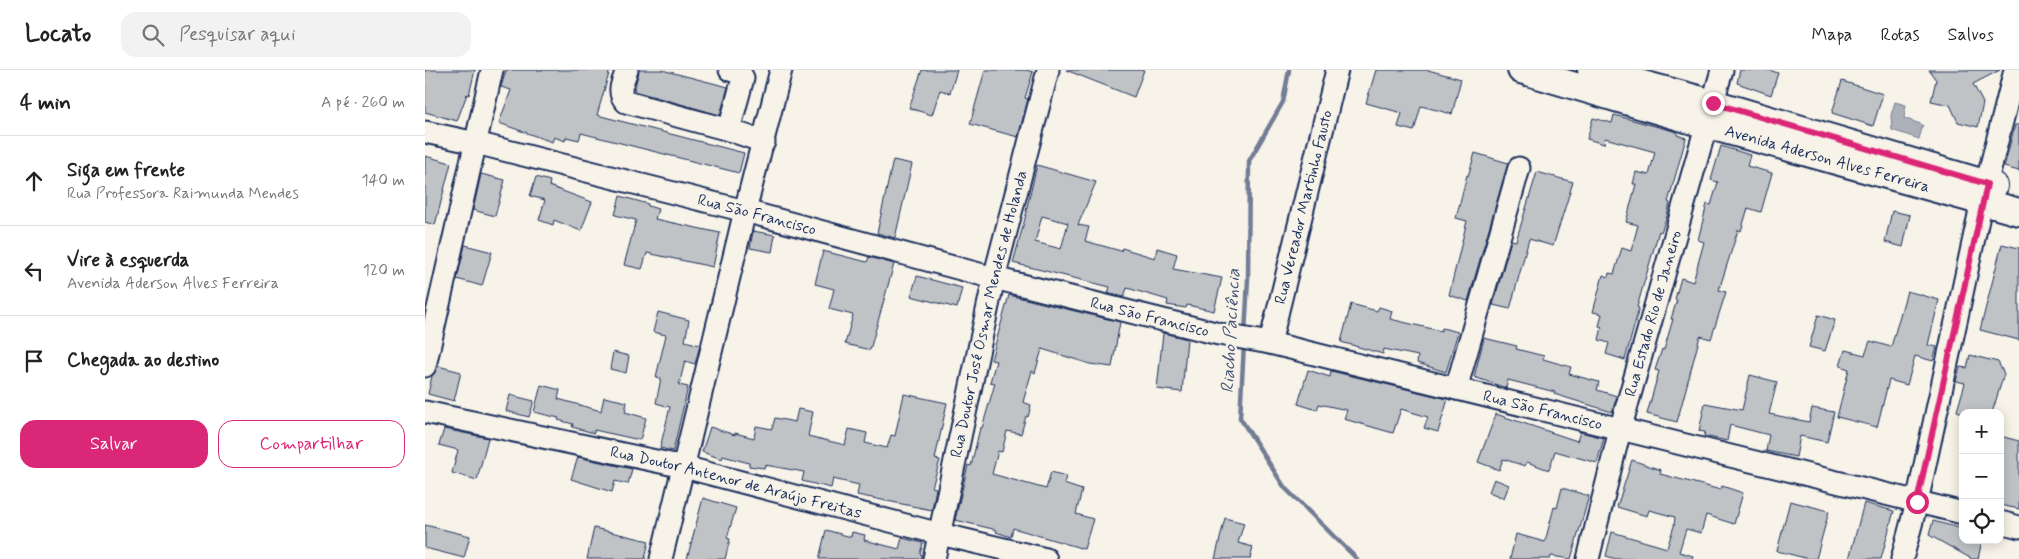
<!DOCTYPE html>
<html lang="pt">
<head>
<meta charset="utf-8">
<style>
	body { margin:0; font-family:Mynerve,sans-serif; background:#f2f2f2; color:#222 }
	.controls { position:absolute; right:15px; bottom:15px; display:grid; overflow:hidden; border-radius:10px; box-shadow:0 2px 12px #0003 }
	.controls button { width:45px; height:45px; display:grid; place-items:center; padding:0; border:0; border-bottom:1px solid #e0e0e0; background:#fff; color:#222; font:25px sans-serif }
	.stop { position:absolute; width:15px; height:15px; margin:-11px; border:4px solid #db2777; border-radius:50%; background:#fff }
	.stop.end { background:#db2777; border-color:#fff; box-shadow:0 1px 5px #0008 }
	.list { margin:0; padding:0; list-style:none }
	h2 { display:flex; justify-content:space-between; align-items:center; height:65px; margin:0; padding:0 20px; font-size:21px }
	h2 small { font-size:16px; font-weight:400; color:#767676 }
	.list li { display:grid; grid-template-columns:32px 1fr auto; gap:15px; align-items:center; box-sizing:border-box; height:90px; padding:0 20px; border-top:1px solid #e0e0e0 }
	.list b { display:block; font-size:19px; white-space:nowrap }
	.list p { margin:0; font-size:16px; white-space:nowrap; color:#767676 }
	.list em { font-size:16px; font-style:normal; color:#767676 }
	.actions { display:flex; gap:10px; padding:15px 20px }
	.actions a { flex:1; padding:11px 0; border:1px solid #db2777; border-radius:15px; text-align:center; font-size:18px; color:#db2777 }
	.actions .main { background:#db2777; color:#fff }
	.icon { flex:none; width:28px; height:28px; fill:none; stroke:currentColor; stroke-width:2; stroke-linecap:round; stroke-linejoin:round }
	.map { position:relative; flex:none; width:1594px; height:489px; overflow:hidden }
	header { display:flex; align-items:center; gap:30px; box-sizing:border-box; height:70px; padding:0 25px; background:#fff; border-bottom:1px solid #e0e0e0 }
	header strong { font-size:24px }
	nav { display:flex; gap:28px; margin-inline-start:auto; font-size:18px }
	.search { width:350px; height:45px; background:#f2f2f2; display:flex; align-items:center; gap:12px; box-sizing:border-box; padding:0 18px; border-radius:15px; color:#767676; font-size:19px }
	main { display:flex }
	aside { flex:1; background:#fff }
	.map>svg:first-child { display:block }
	.water { fill:#acb0b9; stroke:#727c95 }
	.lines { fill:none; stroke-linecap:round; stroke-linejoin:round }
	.stream { stroke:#727c95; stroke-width:4.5 }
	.building { fill:#c0c3c5; stroke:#1b2f5e; fill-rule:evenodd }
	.minor-casing { stroke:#1b2f5e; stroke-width:25 }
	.major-casing { stroke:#1b2f5e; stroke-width:30 }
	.minor { stroke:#f7f3e8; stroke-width:21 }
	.major { stroke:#f7f3e8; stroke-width:26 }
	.route { stroke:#db2777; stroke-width:6 }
	.labels { text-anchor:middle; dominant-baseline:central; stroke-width:4.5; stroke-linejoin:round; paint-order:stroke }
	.street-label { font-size:16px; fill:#1b2f5e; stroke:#f7f3e8 }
	.water-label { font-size:18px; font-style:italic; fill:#465679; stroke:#f7f3e8 }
</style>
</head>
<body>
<header>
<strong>Locato</strong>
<div class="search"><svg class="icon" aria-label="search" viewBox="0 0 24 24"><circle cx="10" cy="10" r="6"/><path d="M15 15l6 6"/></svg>Pesquisar aqui</div>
<nav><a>Mapa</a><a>Rotas</a><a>Salvos</a></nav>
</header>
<main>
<aside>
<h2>4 min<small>A pé · 260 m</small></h2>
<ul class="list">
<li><svg class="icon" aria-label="ahead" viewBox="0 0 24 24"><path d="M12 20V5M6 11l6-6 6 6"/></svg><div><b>Siga em frente</b><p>Rua Professora Raimunda Mendes</p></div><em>140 m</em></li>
<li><svg class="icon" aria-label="left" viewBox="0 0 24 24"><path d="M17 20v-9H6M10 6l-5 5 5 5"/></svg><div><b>Vire à esquerda</b><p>Avenida Aderson Alves Ferreira</p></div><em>120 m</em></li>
<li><svg class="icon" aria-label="arrive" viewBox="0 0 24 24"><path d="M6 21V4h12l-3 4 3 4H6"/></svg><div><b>Chegada ao destino</b></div></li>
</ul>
<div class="actions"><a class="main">Salvar</a><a>Compartilhar</a></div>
</aside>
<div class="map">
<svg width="1594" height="489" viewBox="0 0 1594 489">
	<rect width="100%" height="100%" fill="#f7f3e8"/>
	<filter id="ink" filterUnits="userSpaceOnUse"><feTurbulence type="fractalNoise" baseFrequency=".02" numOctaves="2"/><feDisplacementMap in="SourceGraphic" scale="10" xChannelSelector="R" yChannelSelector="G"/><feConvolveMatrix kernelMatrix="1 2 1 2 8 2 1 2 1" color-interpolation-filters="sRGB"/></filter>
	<g filter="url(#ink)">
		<path class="water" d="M1470,32L1481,35L1479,48L1498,55L1494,69L1467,60L1466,45Z"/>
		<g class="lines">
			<path class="stream" d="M820,264L823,209L824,91L858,32L864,0
				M819,274L815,348L860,418L932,489"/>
		</g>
		<path class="building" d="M0,0H50L44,25L42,24L32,51L0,42Z
			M81,0H185L172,45L319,83L314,103L156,63L154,70L141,67L140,71L129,67L127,72L74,53L86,20L76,17Z
			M214,0H237L303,17L295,45L209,21Z
			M497,0H532L525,23L515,20L507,45L484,38Z
			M560,0H601L608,2L600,28L603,29L593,67L545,54Z
			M641,0H719L709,27Z
			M951,0H1003L1036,9L1027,44L996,36L989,61L973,57L977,43L941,33Z
			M1315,0H1344L1353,3L1346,25L1312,13Z
			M1504,0H1575L1548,14L1558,33L1553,57L1533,52L1525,35L1506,31L1511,10Z
			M1417,11L1458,24L1448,56L1407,43Z
			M1189,45L1252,62V65L1261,68L1243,132L1245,133L1242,146L1236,162L1234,161L1212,237L1214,238L1200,290L1181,284L1184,273L1174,270L1177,257L1174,256L1177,244L1168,242L1178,205L1183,207L1184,203L1189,204L1197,178L1206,181L1213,155L1201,152L1211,114H1208L1211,102L1224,105L1230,82L1180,68L1179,74L1162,69L1168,48L1187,53Z
			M1590,55H1594V101L1579,97Z
			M1296,76L1325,85L1322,96L1347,103L1336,142L1323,138L1316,161L1313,160L1294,220L1301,222L1286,269L1275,266L1252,352L1222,344L1234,301L1230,300L1237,279L1239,280L1248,249H1246L1252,230L1250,229L1256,208L1268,212L1279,172L1273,170L1282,134L1286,135L1293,112L1286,110Z
			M1050,83L1083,93L1043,231L1024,225L1042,151L1031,148L1042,105L1043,106Z
			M0,86L26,93L10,155L0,152Z
			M468,90L487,94L470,168L452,163Z
			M612,95L671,112L653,155L664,157L660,171L696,181L697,178L730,188L732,178L752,184L748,199L797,208L789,241L762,235L761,238L742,235L743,230L702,218L699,227L683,223L685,217L588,193L602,141H601ZM617,146L643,153L636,179L610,172Z
			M1112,102L1148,112L1128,176L1104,169L1085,239L1068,235L1086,170L1091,171Z
			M56,104L80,110L70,146L48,140Z
			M111,107L125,111L124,116L167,132L156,161L129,150L128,155L114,150L120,130L105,126Z
			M195,126L223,134V136L233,139L230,149L295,163L288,197L222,183L217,199L199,195L211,150L190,145Z
			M1467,141L1485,145L1478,177L1460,172Z
			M328,161L350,165L347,182L325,178Z
			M1577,174L1594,178V270L1555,260Z
			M40,175L67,182L57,216L32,209Z
			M398,181L442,192L444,187L469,194L445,280L420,274L428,245L404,239L409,219L390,214Z
			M492,206L537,218L532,238L486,226Z
			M1482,221L1514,230L1503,275L1512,277L1508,291L1490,286L1482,315L1464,310L1452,357L1412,347L1424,299L1415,296L1420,280L1440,285L1445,271L1466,277Z
			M584,225L695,252L687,297L665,294L617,279L610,303L607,301L598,332L606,335L603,347L601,346L596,364L582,361L577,382L573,381L567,404L621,419L626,402L641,406L639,414L657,420L651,444L668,449L659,479L588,458L586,467L571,462L572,460L530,450L543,395L546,396L555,358H557L570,313L565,312L571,291L566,290Z
			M926,234L952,241L954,237L967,241L965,249L1016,261L1017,258L1033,262L1021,302L992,293L993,286L959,279L958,284L916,272Z
			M233,242L264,250L260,271L275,275L270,294L260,291L254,315L263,317L248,381L235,378L245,337L231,333L236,308L231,307L241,265L228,262Z
			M1393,245L1410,250L1400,281L1384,277Z
			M738,263L762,269L757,322L732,319Z
			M1059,268L1092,276L1091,279L1119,286L1118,289L1146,297L1144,304L1174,312L1172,320L1192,326L1187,342L1129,324L1130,322L1083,310L1081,318L1049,307Z
			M188,282L204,286L201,303L185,299Z
			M1545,285L1573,292L1579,304L1567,343H1538L1532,341L1540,313L1531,311L1535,297L1542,298Z
			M13,296L36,302L29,331L3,324L7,306Z
			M883,300L905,307L906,301L1023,329L1013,362L999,358L1003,347L976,339L968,363L919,349L922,340L894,334L892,340L873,334Z
			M1325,305L1352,312L1344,344L1384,352L1387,338L1409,342L1402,372L1375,366L1371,387L1341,381L1344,365L1305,355L1302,371L1279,366L1280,362L1274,361L1280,333L1317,340Z
			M116,315L135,320L133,329L176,341L179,327L202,332L200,342L221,348L215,370L169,360V363L147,357L148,354L133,350L134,348L109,342Z
			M479,324L522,333L510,389L515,390L507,417L511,418L507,440L432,425L434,415L408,409L406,418L377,411L379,402L340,395L339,398L324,396V393L298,386L297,389L277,382L285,357L310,365V363L329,368L331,356L347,359L350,348L370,352L373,339L388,342L383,366L420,375L424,359L442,363L440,373L462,378L466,365L470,366Z
			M85,325L109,331L104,347L81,341Z
			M1071,344L1152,371L1155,362L1179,368L1172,393L1130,381L1124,400L1102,392L1100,396L1078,389L1074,400L1053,392Z
			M19,359L63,368L52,410L27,403L33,380L14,375Z
			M1575,366L1594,371V439L1575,435Z
			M153,387L207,399L203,414L190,411L187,422L146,409Z
			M1207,390L1236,400L1235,404L1296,420L1297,416L1318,423L1309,454L1281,445L1276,463L1261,459L1254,482L1268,486L1267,489H1191L1181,486L1187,462L1242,478L1249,456L1250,447L1224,440L1222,446L1192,437Z
			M1069,409L1084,415L1079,428L1064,422Z
			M1137,418L1164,426L1146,489L1126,486L1125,489H1085L1091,464L1120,472L1129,437L1132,438Z
			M278,428L311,438L302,468L305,469L300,489H262Z
			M1365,431L1404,441L1391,489H1384L1352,481Z
			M1439,433L1469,441L1456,489H1424Z
			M800,448L819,453L813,473L828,477L825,489H790Z
			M1508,451L1538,459V470H1557L1553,489H1547L1504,465Z
			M0,455L45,466L39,488L0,478Z
			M169,458L224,471L220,489H162Z
			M401,460L426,467L427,462L440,465L439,470L474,479L477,468L498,473L495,484L497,485V489H394Z"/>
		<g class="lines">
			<defs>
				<g id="minor">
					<path d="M202,0C198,12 191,22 201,32L304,60L339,72"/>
					<path d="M304,60L318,8L315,3L305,0"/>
					<path id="s1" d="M0,62L51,73L320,141L569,208L794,264L845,273L1538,443"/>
					<path id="s2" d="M845,273L912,0"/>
					<path d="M0,296L67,0"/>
					<path d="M1031,319L1094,98"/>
					<path id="s3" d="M0,342L259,397L515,464L621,489"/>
					<path d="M1575,452L1594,457"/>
					<path d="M236,489L320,141L356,0"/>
					<path id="s4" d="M509,489L569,208L623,0"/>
					<path id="s5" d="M1163,489L1195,360L1297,0"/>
					<path d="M1477,489L1492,432L1557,131L1590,0"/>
				</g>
				<g id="major">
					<path id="s6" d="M1096,0L1282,55L1594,142"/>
					<path d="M1166,0L1288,33L1569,116"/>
				</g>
			</defs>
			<use href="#minor" class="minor-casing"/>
			<use href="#major" class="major-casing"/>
			<use href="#minor" class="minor"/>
			<use href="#major" class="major"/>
		</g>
	</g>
	<g class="lines" filter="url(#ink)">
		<path class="route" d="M1288,33L1562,114L1492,432"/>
	</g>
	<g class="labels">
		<g class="street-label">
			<text stroke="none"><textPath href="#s6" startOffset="319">Avenida Aderson Alves Ferreira</textPath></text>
			<text stroke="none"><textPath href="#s2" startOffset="140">Rua Vereador Martinho Fausto</textPath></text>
			<text stroke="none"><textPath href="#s1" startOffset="342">Rua São Francisco</textPath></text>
			<text stroke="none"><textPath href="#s4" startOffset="251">Rua Doutor José Osmar Mendes de Holanda</textPath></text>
			<text stroke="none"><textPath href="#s5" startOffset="254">Rua Estado Rio de Janeiro</textPath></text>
			<text stroke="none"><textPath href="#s1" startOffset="748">Rua São Francisco</textPath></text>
			<text stroke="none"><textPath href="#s1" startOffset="1152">Rua São Francisco</textPath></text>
			<text stroke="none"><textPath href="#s3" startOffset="319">Rua Doutor Antenor de Araújo Freitas</textPath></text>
		</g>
		<g class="water-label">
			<text transform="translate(806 261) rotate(-87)">Riacho Paciência</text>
		</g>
	</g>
</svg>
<div class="controls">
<button>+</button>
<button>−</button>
<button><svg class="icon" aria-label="locate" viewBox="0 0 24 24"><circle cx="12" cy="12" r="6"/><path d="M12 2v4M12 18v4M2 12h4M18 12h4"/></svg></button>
</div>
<div class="stop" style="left:1492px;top:432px"></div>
<div class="stop end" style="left:1288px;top:33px"></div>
</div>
</main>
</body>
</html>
